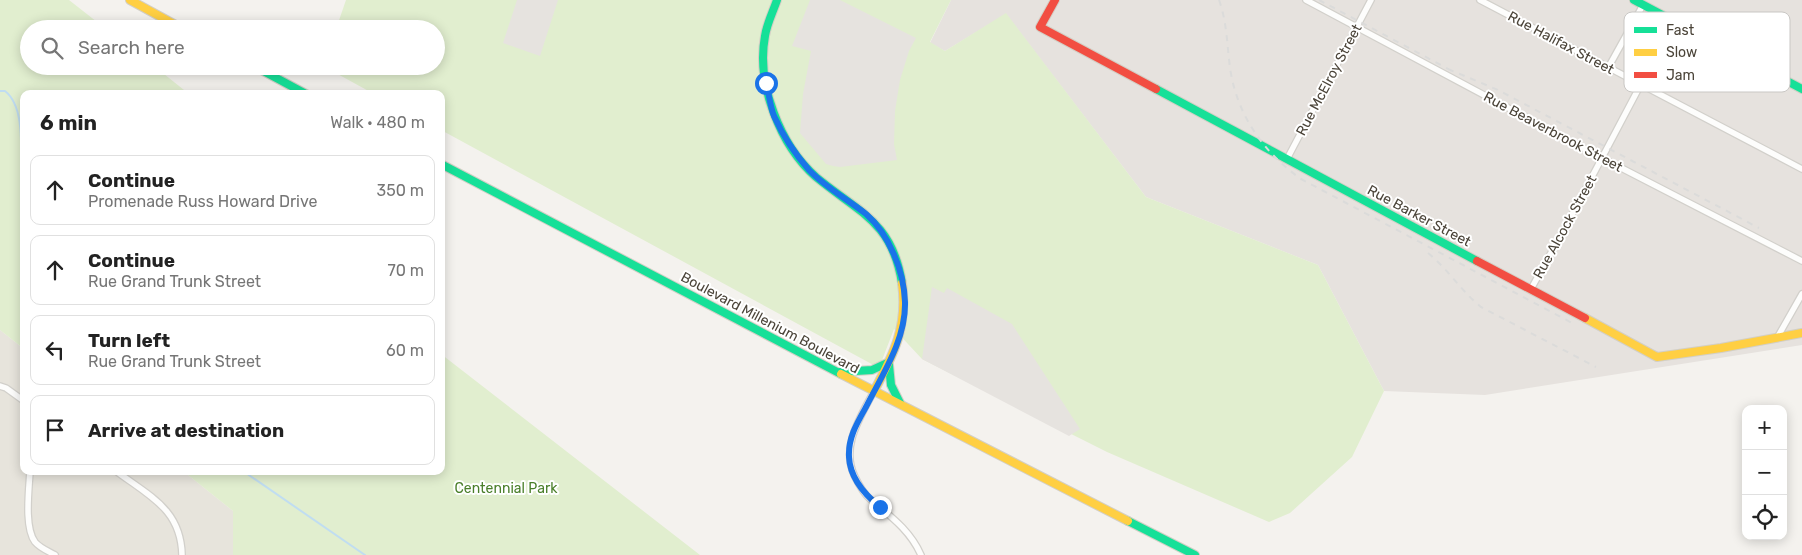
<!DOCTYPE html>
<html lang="en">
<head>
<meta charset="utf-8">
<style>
	body { margin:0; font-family:Rubik,sans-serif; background:#f2f2f2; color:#222 }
	.controls { position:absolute; right:15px; bottom:15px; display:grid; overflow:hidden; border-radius:10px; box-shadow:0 2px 12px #0003 }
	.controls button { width:45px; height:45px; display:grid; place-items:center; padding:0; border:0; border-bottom:1px solid #e0e0e0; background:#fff; color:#222; font:25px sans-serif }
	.stop { position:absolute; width:15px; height:15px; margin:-11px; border:4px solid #1a73e8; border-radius:50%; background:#fff }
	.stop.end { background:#1a73e8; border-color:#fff; box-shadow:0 1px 5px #0008 }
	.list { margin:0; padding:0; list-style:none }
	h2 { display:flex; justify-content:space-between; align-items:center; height:65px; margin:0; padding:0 20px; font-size:21px }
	h2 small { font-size:16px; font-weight:400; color:#767676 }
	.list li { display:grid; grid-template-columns:32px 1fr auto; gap:15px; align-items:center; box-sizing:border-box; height:70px; margin:0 10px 10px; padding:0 10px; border:1px solid #e0e0e0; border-radius:10px }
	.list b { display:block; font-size:19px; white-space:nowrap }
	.list p { margin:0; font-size:16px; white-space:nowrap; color:#767676 }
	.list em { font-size:16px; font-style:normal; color:#767676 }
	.icon { flex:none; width:28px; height:28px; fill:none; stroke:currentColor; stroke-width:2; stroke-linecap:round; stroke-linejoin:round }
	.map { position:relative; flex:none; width:1802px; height:555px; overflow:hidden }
	.search { position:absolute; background:#fff; box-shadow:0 2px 12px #0003; left:20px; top:20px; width:425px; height:55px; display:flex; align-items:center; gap:12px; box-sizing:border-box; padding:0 18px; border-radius:28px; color:#767676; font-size:19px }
	.panel { position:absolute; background:#fff; box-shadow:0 2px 12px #0003; left:20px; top:90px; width:425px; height:385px; border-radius:10px }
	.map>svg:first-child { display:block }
	.residential { fill:#e7e4dc }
	.industrial { fill:#e6e2de }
	.green { fill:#e1eecf }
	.parking { fill:#e6e3df }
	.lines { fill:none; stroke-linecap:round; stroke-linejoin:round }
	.stream { stroke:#c0ddf1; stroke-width:2 }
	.street-casing { stroke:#d2d0cb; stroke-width:8 }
	.fast-casing { stroke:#d3cfc5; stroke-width:10 }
	.slow-casing { stroke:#d3cfc5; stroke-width:10 }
	.jam-casing { stroke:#d3cfc5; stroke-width:10 }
	.street { stroke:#fdfdfc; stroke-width:5.5 }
	.fast { stroke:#16e098; stroke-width:8 }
	.slow { stroke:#ffcf43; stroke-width:8 }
	.jam { stroke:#f24e42; stroke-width:8 }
	.rail { stroke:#dbdbda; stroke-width:2; stroke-dasharray:6 6; stroke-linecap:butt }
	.route { stroke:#1a73e8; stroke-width:6 }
	.labels { text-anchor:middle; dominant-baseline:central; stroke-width:4; stroke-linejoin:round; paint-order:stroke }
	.street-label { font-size:14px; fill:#4b4439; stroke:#fff }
	.park-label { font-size:14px; fill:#4a7f2a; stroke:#fff }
	.key { fill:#fff; stroke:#c9c7c4; stroke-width:1 }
	.key-label { font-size:14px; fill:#4b4439 }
</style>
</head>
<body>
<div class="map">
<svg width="1802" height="555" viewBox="0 0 1802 555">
	<rect width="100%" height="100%" fill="#f4f2ee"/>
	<path class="residential" d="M0,330L24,349V471H183L233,511V555H0Z"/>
	<path class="industrial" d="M951,0H1802V345L1485,395L1384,391L1318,265L1146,197L1006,14L945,51L930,43Z"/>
	<path class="green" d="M0,0H69L106,29H29V66H154L189,94H24V349L0,330Z
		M346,0H951L930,42L945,51L1006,13L1146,197L1318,265L1384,391L1352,457L1290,513L1269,522L1107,452L922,359L894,329L879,368L441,130V94H374L323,66H436V29H336Z
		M441,354L700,555H233V511L183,471H441Z"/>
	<path class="parking" d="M517,0H558L540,56L503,43Z
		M810,0H840L916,38L909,51L900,80L895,111L894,144L897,160L840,167L833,166L826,164L800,133L803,94L811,51L792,46Z
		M932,287L944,293L947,288L1012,324L1080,429L1069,436L922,359Z"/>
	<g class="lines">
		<path class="stream" d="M0,91H5C24,106 21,144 21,166L24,171
			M243,471L365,555"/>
		<defs>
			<path id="street" d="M1306,0L1602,158L1802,261
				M1480,0L1802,169
				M1608,68L1643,5
				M1287,159L1371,0
				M1531,289L1567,224L1641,84
				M1777,338L1802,294
				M0,386L6,388L24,401
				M874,391C860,418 840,447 855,477C859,485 863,493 870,499C890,516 910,530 921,555
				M30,471C29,490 24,527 35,542C40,548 48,551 55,555
				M116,471C149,496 181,509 182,555"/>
			<path id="fast" d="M777,0C773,12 767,23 765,36C756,84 780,145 816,177C858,212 892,221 902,283
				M1634,0L1802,89
				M254,66L306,94
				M1156,89L1477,261
				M441,164L841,374
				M889,365L891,385L900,403
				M840,372L872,370L887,363
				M1128,521L1195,555"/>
			<path id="slow" d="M130,0L183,29
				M1585,318L1657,357L1721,348L1802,333
				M841,374L1128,521
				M874,391C894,354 908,326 902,283"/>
			<path id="jam" d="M1055,0L1040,27L1156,89
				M1477,261L1585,318"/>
		</defs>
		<use href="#street" class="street-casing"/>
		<use href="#fast" class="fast-casing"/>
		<use href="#slow" class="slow-casing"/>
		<use href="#jam" class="jam-casing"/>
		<use href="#street" class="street"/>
		<use href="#fast" class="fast"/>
		<use href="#slow" class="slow"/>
		<use href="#jam" class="jam"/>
		<path class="rail" d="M1219,0C1227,22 1227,45 1230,68C1237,115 1263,152 1301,179L1574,324
			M1319,0L1454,72
			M1448,69L1498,90L1759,228
			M1428,253C1448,269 1461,291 1481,307L1596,367"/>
	</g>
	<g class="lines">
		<path class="route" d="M766,83C769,94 770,106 774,116C783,136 795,154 809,170C825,187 847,199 866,214C889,234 904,271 905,302C906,340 882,375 866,407C857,423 848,438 849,457C850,478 864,494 880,507"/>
	</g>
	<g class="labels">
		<g class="street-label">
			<text transform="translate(1561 43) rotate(28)">Rue Halifax Street</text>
			<text transform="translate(1329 80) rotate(-62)">Rue McElroy Street</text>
			<text transform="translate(1553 132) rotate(28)">Rue Beaverbrook Street</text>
			<text transform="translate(1419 216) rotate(28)">Rue Barker Street</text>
			<text transform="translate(1565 227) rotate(-61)">Rue Alcock Street</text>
			<text transform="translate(770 323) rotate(28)">Boulevard Millenium Boulevard</text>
		</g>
		<g class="park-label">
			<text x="506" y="488">Centennial Park</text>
		</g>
	</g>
	<rect x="1624" y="12" width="166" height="80" rx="8" class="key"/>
	<rect x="1634" y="27" width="23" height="6" fill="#16e098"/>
	<rect x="1634" y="49" width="23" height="7" fill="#ffcf43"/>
	<rect x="1634" y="72" width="23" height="6" fill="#f24e42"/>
	<g class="key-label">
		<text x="1666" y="35">Fast</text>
		<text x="1666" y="57">Slow</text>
		<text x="1666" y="80">Jam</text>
	</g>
</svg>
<div class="controls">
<button>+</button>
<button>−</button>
<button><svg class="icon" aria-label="locate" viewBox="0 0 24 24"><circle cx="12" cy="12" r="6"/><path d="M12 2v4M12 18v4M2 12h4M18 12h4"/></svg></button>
</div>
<div class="stop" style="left:766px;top:83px"></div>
<div class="stop end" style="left:880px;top:507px"></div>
<div class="search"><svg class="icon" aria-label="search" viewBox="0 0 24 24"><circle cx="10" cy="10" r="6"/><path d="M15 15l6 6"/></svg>Search here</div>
<section class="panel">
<h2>6 min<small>Walk · 480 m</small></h2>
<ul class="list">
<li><svg class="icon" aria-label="ahead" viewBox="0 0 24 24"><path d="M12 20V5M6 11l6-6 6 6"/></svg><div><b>Continue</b><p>Promenade Russ Howard Drive</p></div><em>350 m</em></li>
<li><svg class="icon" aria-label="ahead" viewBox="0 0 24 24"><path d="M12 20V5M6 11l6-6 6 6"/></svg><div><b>Continue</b><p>Rue Grand Trunk Street</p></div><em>70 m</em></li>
<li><svg class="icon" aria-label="left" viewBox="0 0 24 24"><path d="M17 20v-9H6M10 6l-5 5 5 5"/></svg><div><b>Turn left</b><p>Rue Grand Trunk Street</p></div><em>60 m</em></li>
<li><svg class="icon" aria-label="arrive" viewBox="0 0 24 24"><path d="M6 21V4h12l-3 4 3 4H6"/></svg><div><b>Arrive at destination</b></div></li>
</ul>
</section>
</div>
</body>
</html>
